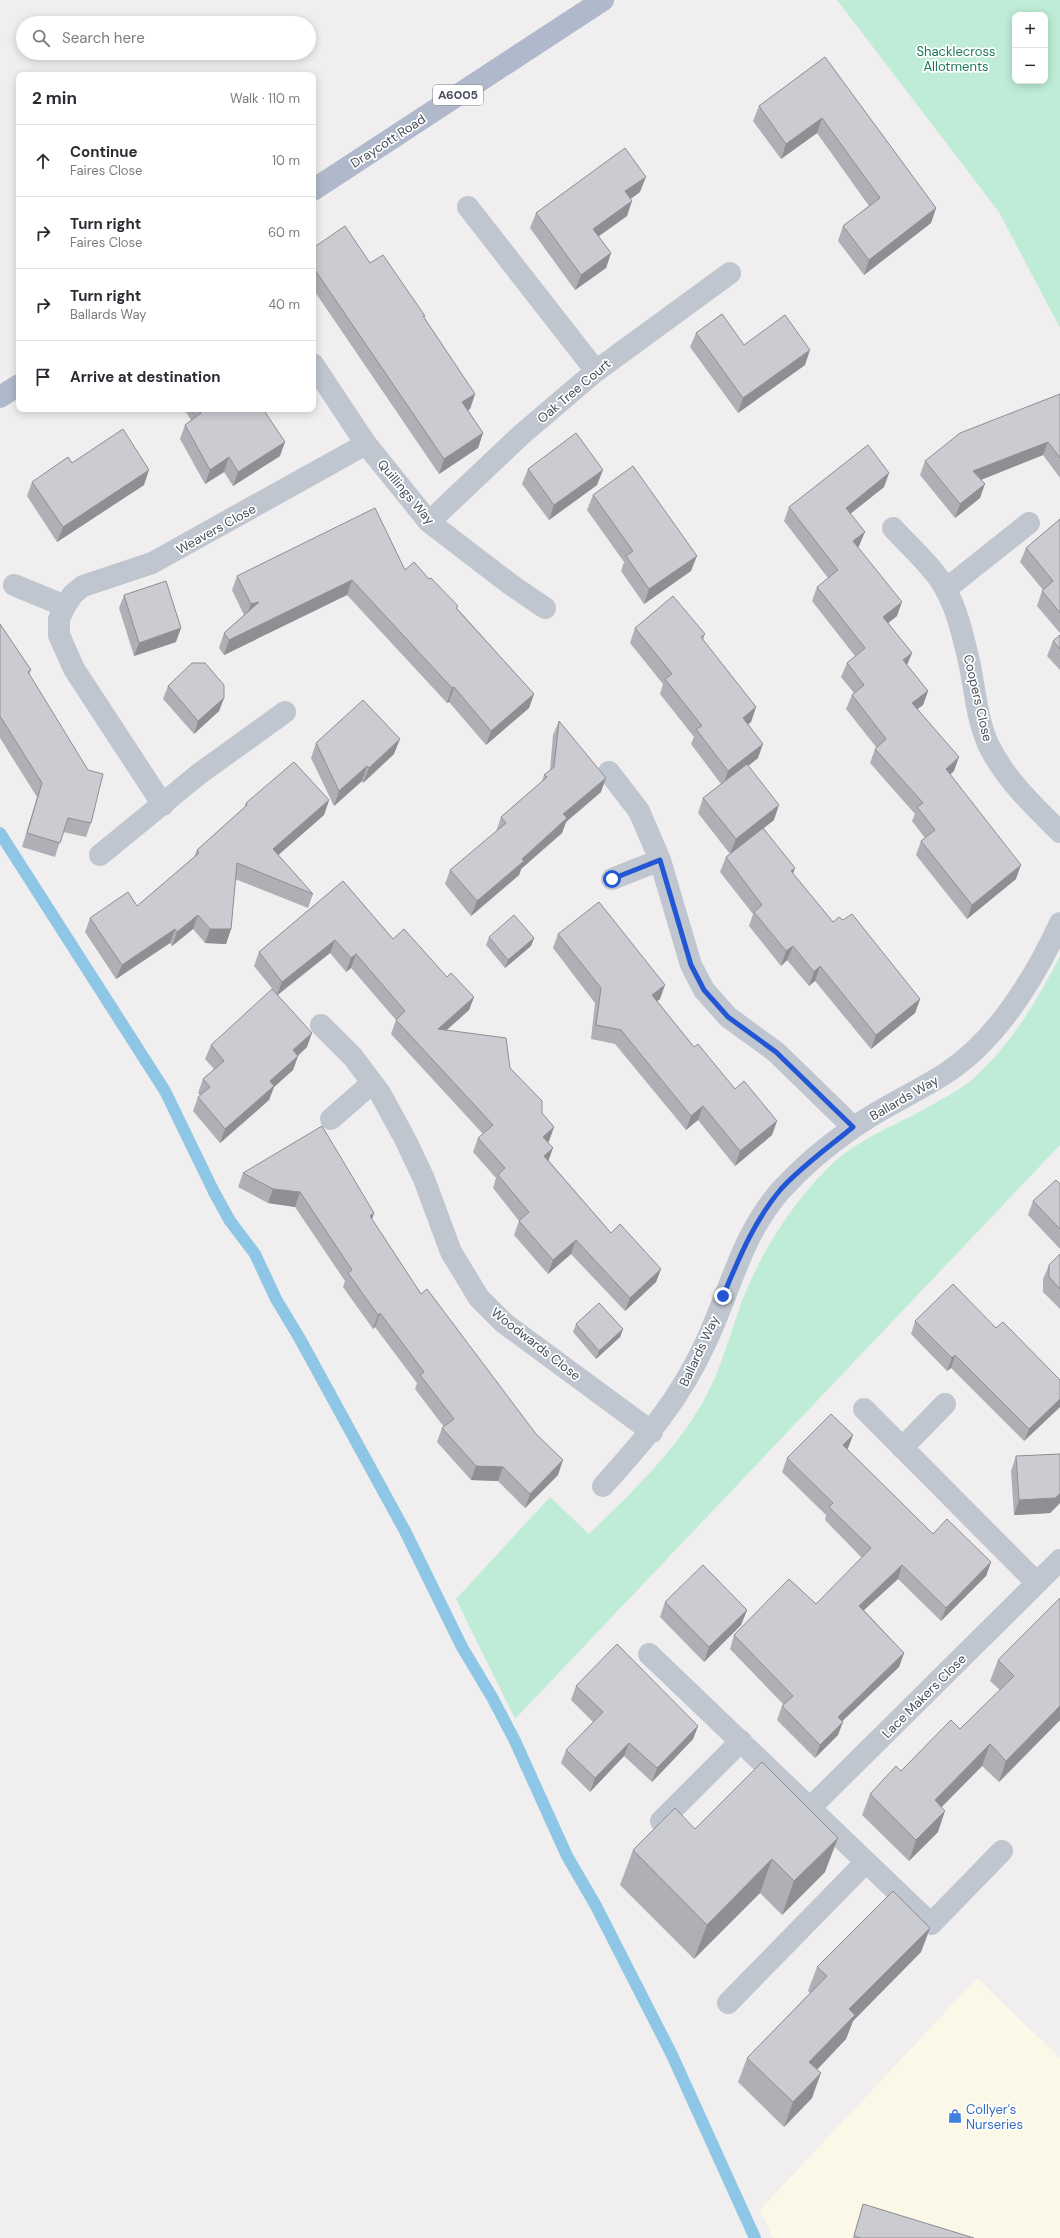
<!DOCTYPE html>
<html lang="en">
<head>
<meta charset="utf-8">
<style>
	body { margin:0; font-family:"DM Sans",sans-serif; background:#f2f2f3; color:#2b2b33 }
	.controls { position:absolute; right:12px; top:12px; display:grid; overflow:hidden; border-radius:8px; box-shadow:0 2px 10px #0003 }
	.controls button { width:36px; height:36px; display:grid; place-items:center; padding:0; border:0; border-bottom:1px solid #e1e1e2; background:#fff; color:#2b2b33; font:20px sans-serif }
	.stop { position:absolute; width:12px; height:12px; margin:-9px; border:3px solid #2356d5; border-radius:50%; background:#fff }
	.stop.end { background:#2356d5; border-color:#fff; box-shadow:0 1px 4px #0008 }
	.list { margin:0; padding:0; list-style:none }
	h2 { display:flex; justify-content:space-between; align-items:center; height:52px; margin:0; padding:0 16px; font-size:17px }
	h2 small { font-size:13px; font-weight:400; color:#7c7c81 }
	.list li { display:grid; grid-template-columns:26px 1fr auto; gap:12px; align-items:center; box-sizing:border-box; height:72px; padding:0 16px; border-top:1px solid #e1e1e2 }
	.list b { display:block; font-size:15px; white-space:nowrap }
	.list p { margin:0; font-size:13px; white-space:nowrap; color:#7c7c81 }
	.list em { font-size:13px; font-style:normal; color:#7c7c81 }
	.icon { flex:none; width:22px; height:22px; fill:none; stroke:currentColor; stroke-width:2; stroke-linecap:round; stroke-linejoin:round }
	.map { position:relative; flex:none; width:1060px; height:2238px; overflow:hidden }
	.search { position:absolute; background:#fff; box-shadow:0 2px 10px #0003; left:16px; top:16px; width:300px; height:44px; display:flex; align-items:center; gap:10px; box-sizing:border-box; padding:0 14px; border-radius:22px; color:#7c7c81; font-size:15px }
	.panel { position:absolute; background:#fff; box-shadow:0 2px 10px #0003; left:16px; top:72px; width:300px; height:340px; border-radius:8px }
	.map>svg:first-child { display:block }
	.commercial { fill:#fbf8e7 }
	.green { fill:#beecd7; fill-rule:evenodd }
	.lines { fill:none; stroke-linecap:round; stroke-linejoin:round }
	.stream { stroke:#8ec6e6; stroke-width:12 }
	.minor { stroke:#bfc6cf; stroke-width:22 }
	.major { stroke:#afb9cb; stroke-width:22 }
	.wall { fill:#afafb5 }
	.shaded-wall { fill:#8e8f93 }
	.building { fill:#cbccd2; stroke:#8e8f93 }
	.route { stroke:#2356d5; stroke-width:5 }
	.labels { text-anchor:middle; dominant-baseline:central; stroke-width:3.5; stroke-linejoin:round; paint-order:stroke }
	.shield { fill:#fff; stroke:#7e838c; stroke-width:1 }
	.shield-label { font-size:12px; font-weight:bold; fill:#474e5a }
	.park-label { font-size:13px; fill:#1c7757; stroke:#fff }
	.street-label { font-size:13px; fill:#474e5a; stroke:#fff }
	.shop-label { font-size:13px; fill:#366cbe; stroke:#fff; text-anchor:start }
</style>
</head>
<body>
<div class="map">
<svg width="1060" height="2238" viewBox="0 0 1060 2238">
	<rect width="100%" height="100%" fill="#f0eeee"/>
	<path class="commercial" d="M977,1978L1060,2058V2238H773L760,2210Z"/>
	<path class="green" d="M837,0H1060V328L999,212ZM1015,15H1045V81H1015Z
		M1060,956V1145L515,1719L456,1599L550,1497L589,1534C631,1493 675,1452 704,1400C722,1368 731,1330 744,1296C763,1249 792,1204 828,1168C859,1137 896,1126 932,1105C946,1097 963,1088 974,1078C1012,1043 1037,1001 1060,956Z"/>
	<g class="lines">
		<path class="stream" d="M0,833L165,1091L214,1192L230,1221L255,1254L276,1299L300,1339L405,1531L462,1647L493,1699L515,1741L567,1856L596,1906L672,2055L755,2238"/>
		<path class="minor" d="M468,207L596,371
			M313,364L366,444L429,522L510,584L545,608
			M429,522L521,435L596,371L730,273
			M893,528C908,545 927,561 940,580C955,602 962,631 968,657C975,686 976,718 989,746C1005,779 1034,806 1060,832
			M14,585L65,606
			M946,589L1029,523
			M609,772L639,811L660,860L691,965L704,990L728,1017L776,1052L853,1127
			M163,805L74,669L59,635V619L65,606L73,594L83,586L152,563L366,444
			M100,855L199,774L285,712
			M612,879L660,860
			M321,1025L353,1057L380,1093L405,1139L424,1179L451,1252L479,1298L504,1323L652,1432
			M331,1119L372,1083
			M864,1409L1037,1583
			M902,1448L945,1404
			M603,1486C646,1438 679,1401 706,1342C731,1289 742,1233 782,1189C803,1166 828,1145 853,1128C883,1106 918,1092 949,1071C999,1037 1035,977 1060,923
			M649,1654L931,1924L1002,1851
			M810,1808L1060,1560
			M661,1821L741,1741
			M728,2003L866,1862"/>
		<path class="major" d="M313,190L603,0
			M0,397L19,385"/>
	</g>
	<path class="wall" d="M825,57L936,208L931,223L864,275L838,241L843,226L869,206L817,133L781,159L753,121L759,106Z
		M640,192L631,199L627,216L598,236L611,253L606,268L575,290L530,228L536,213Z
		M313,248L370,263L425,316L424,317L475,394L470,409L468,410L483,433L478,448L439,474L313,289Z
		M696,333L744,345L805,365L738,413L690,347Z
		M1060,394V478L1043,455L981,480L980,498L955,518L920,475L925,461Z
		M184,409H263L280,456L233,486L224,472L205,484L180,439L185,425L191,420Z
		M72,463L144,485L57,542L27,496L32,482Z
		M528,469L597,485L549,520L522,484Z
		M889,473L884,487L850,514L859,546L858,547L897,616L888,623L912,653L907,665L928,691L923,705L917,709L954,771L950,774L1016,879L967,919L916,855L921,841L925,838L912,821L915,814L870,763L875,749L876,747L846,709L852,695L854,693L841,677L847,663L855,656L812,601L817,587L828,578L784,521L789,507Z
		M593,495L691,571L644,604L621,571L624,562L587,510Z
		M1060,519V633L1037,606L1042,591L1043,590L1020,562L1026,548Z
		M405,570L429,579L458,606L457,608L534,694L529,708L486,745L449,702L447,703L347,595L224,655L219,648L224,633L244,615L232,590L237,576Z
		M124,595L176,642L134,656L119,608Z
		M0,624L31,670L29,675L91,823L86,837L63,832L55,857L22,847L37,797L0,738Z
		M635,628L705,634L703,640L756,707L751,722L748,724L758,758L748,766L774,820L764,828L793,874L833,922L920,999L915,1013L871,1049L815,981L809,986L787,960L781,966L749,926L753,914L720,872L726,857L730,854L698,813L703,798L721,784L691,744L694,737L660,694L663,684L630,643Z
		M1060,635V670L1047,656L1053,641Z
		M168,686L224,698L219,711L194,734L163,699Z
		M559,721L601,792L566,822L562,833L521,869L519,875L471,916L445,884L450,870L496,832L501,817L542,781L544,775L550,770L553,735Z
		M316,743L394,754L363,783L362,781L334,806L311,758Z
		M329,800L324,815L278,855L313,894L308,908L235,879L231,929L226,944L205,943L193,929L172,946L170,943L116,979L85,932L90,918L137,906L194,857L197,850L244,808L246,803Z
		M343,881L393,939L447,977L474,997L469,1010L447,1030L510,1068L542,1113L554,1127L549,1141L548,1142L549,1161L611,1233L661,1269L656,1282L625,1311L571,1254L548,1274L514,1235L519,1221L493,1188L496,1178L473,1152L478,1138L483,1134L391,1034L396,1020L351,968L346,972L330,953L278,995L307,1047L298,1056L293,1070L274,1087L269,1100L220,1143L193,1111L198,1097L200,1095L198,1093L203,1079L214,1069L205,1059L211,1045L275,992L254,966L259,952Z
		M558,934L660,999L657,1001L694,1047L735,1089L777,1121L772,1135L735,1166L698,1120L686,1130L615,1044L591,1039L595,1003L553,948Z
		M489,937L534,938L531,946L505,968L486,945Z
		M243,1173L374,1213L372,1219L421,1294L558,1475L525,1508L498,1481L471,1480L437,1442L442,1428L444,1427L415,1389L417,1383L375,1327L373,1329L343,1287L345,1281L295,1207L268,1203L238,1187Z
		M1060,1184V1249L1028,1215L1033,1201Z
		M1060,1254V1309L1043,1292V1279L1049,1265Z
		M915,1321L996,1328L1060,1380V1407L1024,1441L951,1368L947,1371L911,1334Z
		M576,1324L623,1329L620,1337L596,1359L573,1332Z
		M853,1435L848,1448L847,1449L933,1534L991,1562L986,1576L941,1621L898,1579L864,1610L904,1653L899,1667L842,1721L838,1735L815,1758L777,1720L782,1706L784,1705L730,1649L734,1635L816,1604L862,1558L825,1520L826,1515L782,1472L787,1458Z
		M1060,1454V1503L1050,1513L1014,1515L1011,1471L1016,1456Z
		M665,1602L747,1610L741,1625L704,1662L660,1617Z
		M998,1660L1060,1720L999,1782L982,1766L941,1807L938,1832L909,1861L862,1815L870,1794L960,1729L1000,1690L990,1681Z
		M576,1686L698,1726L693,1739L652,1782L624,1756L590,1792L561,1763L566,1750L593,1722L571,1700Z
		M695,1829L825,1872L782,1915L760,1893L694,1959L620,1885L633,1850Z
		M930,1928L921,1952L853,2021L846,2039L817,2070L812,2098L784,2127L738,2082L747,2058L810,1993L808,1991L817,1967Z
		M863,2204L974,2238H853Z"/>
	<path class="shaded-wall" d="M822,118L817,133L781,159L786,144Z
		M646,177L640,192L620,206L625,191Z
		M632,201L627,216L588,244L593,229Z
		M936,208L931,223L864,275L869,260Z
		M611,253L606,268L575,290L581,275Z
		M810,350L805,365L738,413L743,398Z
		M475,394L470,409L457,417L462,402Z
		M483,433L478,448L439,474L444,459Z
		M285,442L280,456L233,486L238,472Z
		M1048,442L1043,455L968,485L973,471Z
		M229,457L224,472L205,484L210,470Z
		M149,470L144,485L57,542L63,527Z
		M603,470L597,485L549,520L554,505Z
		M889,473L884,487L840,522L846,508Z
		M985,484L980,498L955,518L960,504Z
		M865,532L859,546L848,555L853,541Z
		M697,556L691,571L644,604L649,589Z
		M352,580L347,595L224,655L229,640Z
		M259,602L245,619L251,604Z
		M902,602L897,616L878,631L883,617Z
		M181,628L176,642L134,656L139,643Z
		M912,653L906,667L903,660Z
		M454,687L449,702L447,703L452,688Z
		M928,691L923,705L907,717L912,703Z
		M534,694L529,708L486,745L491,731Z
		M224,698L219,711L194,734L198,721Z
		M756,707L751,722L738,732L743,718Z
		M400,739L394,754L363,783L369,768Z
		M763,744L758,758L723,786L728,771Z
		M959,757L954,771L941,783L946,769Z
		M367,766L362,781L334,806L339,791Z
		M606,778L601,792L566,822L562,833L521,869L519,875L471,916L477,901L563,814Z
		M329,800L324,815L268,864L273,849Z
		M779,805L774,820L730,854L736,839Z
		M1021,865L1016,879L967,919L972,905Z
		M795,868L790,883L791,871Z
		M198,915L193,929L172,946L177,932Z
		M175,929L170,943L116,979L122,965Z
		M210,929H231L226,944L205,943Z
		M534,938L531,946L505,968L508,960Z
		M335,940L330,953L277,995L282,982Z
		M793,946L787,960L781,966L786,951Z
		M356,954L351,968L346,972L351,958Z
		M820,966L815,981L809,986L814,972Z
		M665,985L660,999L647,1010L652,995Z
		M474,997L469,1010L433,1042L438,1029Z
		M920,999L915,1013L871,1049L876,1035Z
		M312,1033L307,1047L288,1064L293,1050Z
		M298,1056L293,1070L274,1087L269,1100L220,1143L225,1129L270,1081Z
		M703,1106L698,1120L686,1130L691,1116Z
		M777,1121L772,1135L735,1166L740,1151Z
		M554,1127L549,1141L538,1151L543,1137Z
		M553,1148L548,1162L544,1156Z
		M273,1189L300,1192L295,1207L268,1203Z
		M374,1213L369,1228L370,1216Z
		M576,1240L571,1254L548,1274L553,1260Z
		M661,1269L656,1282L625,1311L630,1298Z
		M380,1313L375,1327L373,1329L378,1315Z
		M623,1329L620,1337L596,1359L599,1351Z
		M955,1355L951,1368L947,1371L952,1358Z
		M1060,1399V1407L1024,1441L1029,1429Z
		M853,1435L848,1448L838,1458L843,1445Z
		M563,1460L558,1475L525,1508L530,1494Z
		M476,1466L503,1467L498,1481L471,1480Z
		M1060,1494V1503L1050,1513L1014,1515L1019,1500Z
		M991,1562L986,1576L941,1621L946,1608Z
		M902,1565L898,1579L854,1619L859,1606Z
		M747,1610L741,1625L704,1662L709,1647Z
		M904,1653L899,1667L833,1730L838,1717Z
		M1060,1706V1720L999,1782L1006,1761Z
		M843,1722L838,1735L815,1758L820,1745Z
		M698,1726L693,1739L652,1782L657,1768Z
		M629,1743L624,1756L590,1792L595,1778Z
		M990,1744L982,1766L927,1822L935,1800Z
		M945,1811L938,1832L909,1861L916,1840Z
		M838,1838L825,1872L782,1915L794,1881Z
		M772,1859L760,1893L694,1959L707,1925Z
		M930,1928L921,1952L853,2021L846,2039L800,2087L809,2062L849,2009Z
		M821,2073L812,2098L784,2127L793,2102Z"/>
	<path class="building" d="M825,57L936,208L869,260L843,226L880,198L822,118L786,144L759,106Z
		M625,148L646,177L625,191L632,201L593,229L611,253L581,275L536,213Z
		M345,226L370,263L383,255L425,316H423L475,394L462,402L483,433L444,459L313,267V248Z
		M722,314L744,345L785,315L810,350L743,398L696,333Z
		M1060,394V458L1048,442L973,471L985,484L960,504L925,461L960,433Z
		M198,409H263L285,442L238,472L229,457L210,470L185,425L201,413Z
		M123,429L149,470L63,527L32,482L68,457L72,463Z
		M576,433L603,470L554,505L528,469Z
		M868,445L889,473L846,508L865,532L853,541L902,602L883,617L912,653L903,660L928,691L912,703L959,757L946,769L1021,865L972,905L921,841L935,830L917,807L923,803L875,749L886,739L852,695L864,685L847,663L865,648L817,587L838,570L789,507Z
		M633,466L697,556L649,589L626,556L633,551L593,495Z
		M375,508L405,570L414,562L429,579L431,578L458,606L456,608L534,694L491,731L454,687L452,688L352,580L229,640L224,633L259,602L251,604L237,576Z
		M1060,519V613L1042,591L1053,581L1026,548Z
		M166,581L181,628L139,643L124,595Z
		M673,596L705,634L701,637L756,707L743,718L763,744L728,771L696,729L702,726L665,679L672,674L635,628Z
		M0,624L31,670L28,672L88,770L103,774L91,823L68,818L60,843L27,833L42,783L0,716Z
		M1060,635V649L1053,641Z
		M192,663H205L224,685V698L198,721L168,686Z
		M363,700L400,739L369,768L367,766L339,791L316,743Z
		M559,721L606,778L563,814L567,818L522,859L524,861L477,901L450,870L506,823L501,817L547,777L544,775L554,767Z
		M294,762L329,800L273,849L313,894L237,863L231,929H210L198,915L177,932L175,929L122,965L90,918L128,892L137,906L199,853L197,850L247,805L246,803Z
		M747,764L779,805L736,839L703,798Z
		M763,828L795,868L791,871L833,922L839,917L843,920L852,914L920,999L876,1035L820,966L814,972L793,946L786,951L754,912L762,905L726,857Z
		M343,881L393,939L404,929L447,977L451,973L474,997L438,1029L506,1038L510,1068L542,1101V1113L554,1127L543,1137L553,1148L544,1156L611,1233L620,1224L661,1269L630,1298L576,1240L553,1260L519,1221L529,1212L498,1175L505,1168L478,1138L493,1125L396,1020L405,1011L356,954L351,958L335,940L282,982L259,952Z
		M599,902L665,985L652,995L694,1047L698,1044L735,1089L744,1081L777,1121L740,1151L703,1106L691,1116L621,1030L596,1025L601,988L558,934Z
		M514,915L534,938L508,960L489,937Z
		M272,989L312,1033L293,1050L298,1056L270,1081L274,1086L225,1129L198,1097L210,1087L203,1079L224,1061L211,1045Z
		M322,1126L374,1213L370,1216L421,1294L427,1289L536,1434L563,1460L530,1494L503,1467L476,1466L442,1428L454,1419L420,1375L424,1372L380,1313L378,1315L348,1273L352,1270L300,1192L273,1189L243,1173Z
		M1056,1180L1060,1184V1229L1033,1201Z
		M1060,1254V1289L1049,1277V1265Z
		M953,1284L996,1328L1003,1322L1060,1380V1399L1029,1429L955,1355L952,1358L915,1321Z
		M599,1303L623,1329L599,1351L576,1324Z
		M831,1414L853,1435L843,1445L933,1534L947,1519L991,1562L946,1608L902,1565L859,1606L904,1653L838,1717L843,1722L820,1745L782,1706L793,1696L734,1635L789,1579L816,1604L871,1548L829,1507L833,1503L787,1458Z
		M1060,1454V1494L1055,1498L1019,1500L1016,1456Z
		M703,1565L747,1610L709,1647L665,1602Z
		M1060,1598V1706L1006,1761L990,1744L935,1800L945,1811L916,1840L870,1794L896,1766L901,1771L951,1720L960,1729L1014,1676L998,1660Z
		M617,1644L698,1726L657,1768L629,1743L595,1778L566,1750L603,1712L576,1686Z
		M762,1762L838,1838L794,1881L772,1859L707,1925L633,1850L675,1808L695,1829Z
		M893,1891L930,1928L849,2009L855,2015L809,2062L821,2073L793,2102L747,2058L827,1976L817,1967Z
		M863,2204L974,2238H861L854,2236Z"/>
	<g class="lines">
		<path class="route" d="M612,879L660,860L691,965L704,990L728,1017L776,1052L853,1127C829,1147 802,1166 781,1189C754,1221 739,1258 723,1296"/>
	</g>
	<defs>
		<symbol id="shop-bare" viewBox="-9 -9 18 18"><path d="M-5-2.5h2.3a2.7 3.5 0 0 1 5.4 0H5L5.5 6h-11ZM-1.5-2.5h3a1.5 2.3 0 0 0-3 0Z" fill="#3f7fe0" stroke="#fff" stroke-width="2.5" paint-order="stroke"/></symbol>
	</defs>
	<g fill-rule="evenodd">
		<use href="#shop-bare" x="945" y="2106" width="20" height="20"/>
	</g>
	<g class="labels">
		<rect class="shield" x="433" y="85" width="50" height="20" rx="3"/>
		<g class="shield-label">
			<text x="458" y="95">A6005</text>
		</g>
		<g class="park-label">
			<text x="956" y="51">Shacklecross<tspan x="956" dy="15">Allotments</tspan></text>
		</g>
		<g class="street-label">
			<text transform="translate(388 141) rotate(-33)">Draycott Road</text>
			<text transform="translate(574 391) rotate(-40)">Oak Tree Court</text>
			<text transform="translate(406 492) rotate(50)">Quillings Way</text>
			<text transform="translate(216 529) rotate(-29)">Weavers Close</text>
			<text transform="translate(978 698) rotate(77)">Coopers Close</text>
			<text transform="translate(904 1098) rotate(-30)">Ballards Way</text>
			<text transform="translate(536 1344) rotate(38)">Woodwards Close</text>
			<text transform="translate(699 1351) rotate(-65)">Ballards Way</text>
			<text transform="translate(924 1696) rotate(-45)">Lace Makers Close</text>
		</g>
		<g class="shop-label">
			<text x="966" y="2109">Collyer's<tspan x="966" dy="15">Nurseries</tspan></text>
		</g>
	</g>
</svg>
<div class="controls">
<button>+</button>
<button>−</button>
</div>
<div class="stop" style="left:612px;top:879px"></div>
<div class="stop end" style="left:723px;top:1296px"></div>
<div class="search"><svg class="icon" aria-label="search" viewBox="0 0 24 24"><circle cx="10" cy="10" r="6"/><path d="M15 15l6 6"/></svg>Search here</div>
<section class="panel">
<h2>2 min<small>Walk · 110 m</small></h2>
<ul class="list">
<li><svg class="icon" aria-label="ahead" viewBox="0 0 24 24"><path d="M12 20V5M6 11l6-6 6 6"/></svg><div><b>Continue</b><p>Faires Close</p></div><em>10 m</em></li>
<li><svg class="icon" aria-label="right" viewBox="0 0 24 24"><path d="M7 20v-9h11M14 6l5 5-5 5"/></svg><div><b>Turn right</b><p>Faires Close</p></div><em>60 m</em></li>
<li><svg class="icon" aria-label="right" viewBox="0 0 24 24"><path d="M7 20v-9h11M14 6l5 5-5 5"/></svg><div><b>Turn right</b><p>Ballards Way</p></div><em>40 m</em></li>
<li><svg class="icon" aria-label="arrive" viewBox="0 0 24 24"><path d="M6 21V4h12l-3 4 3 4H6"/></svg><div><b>Arrive at destination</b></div></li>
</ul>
</section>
</div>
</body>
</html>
